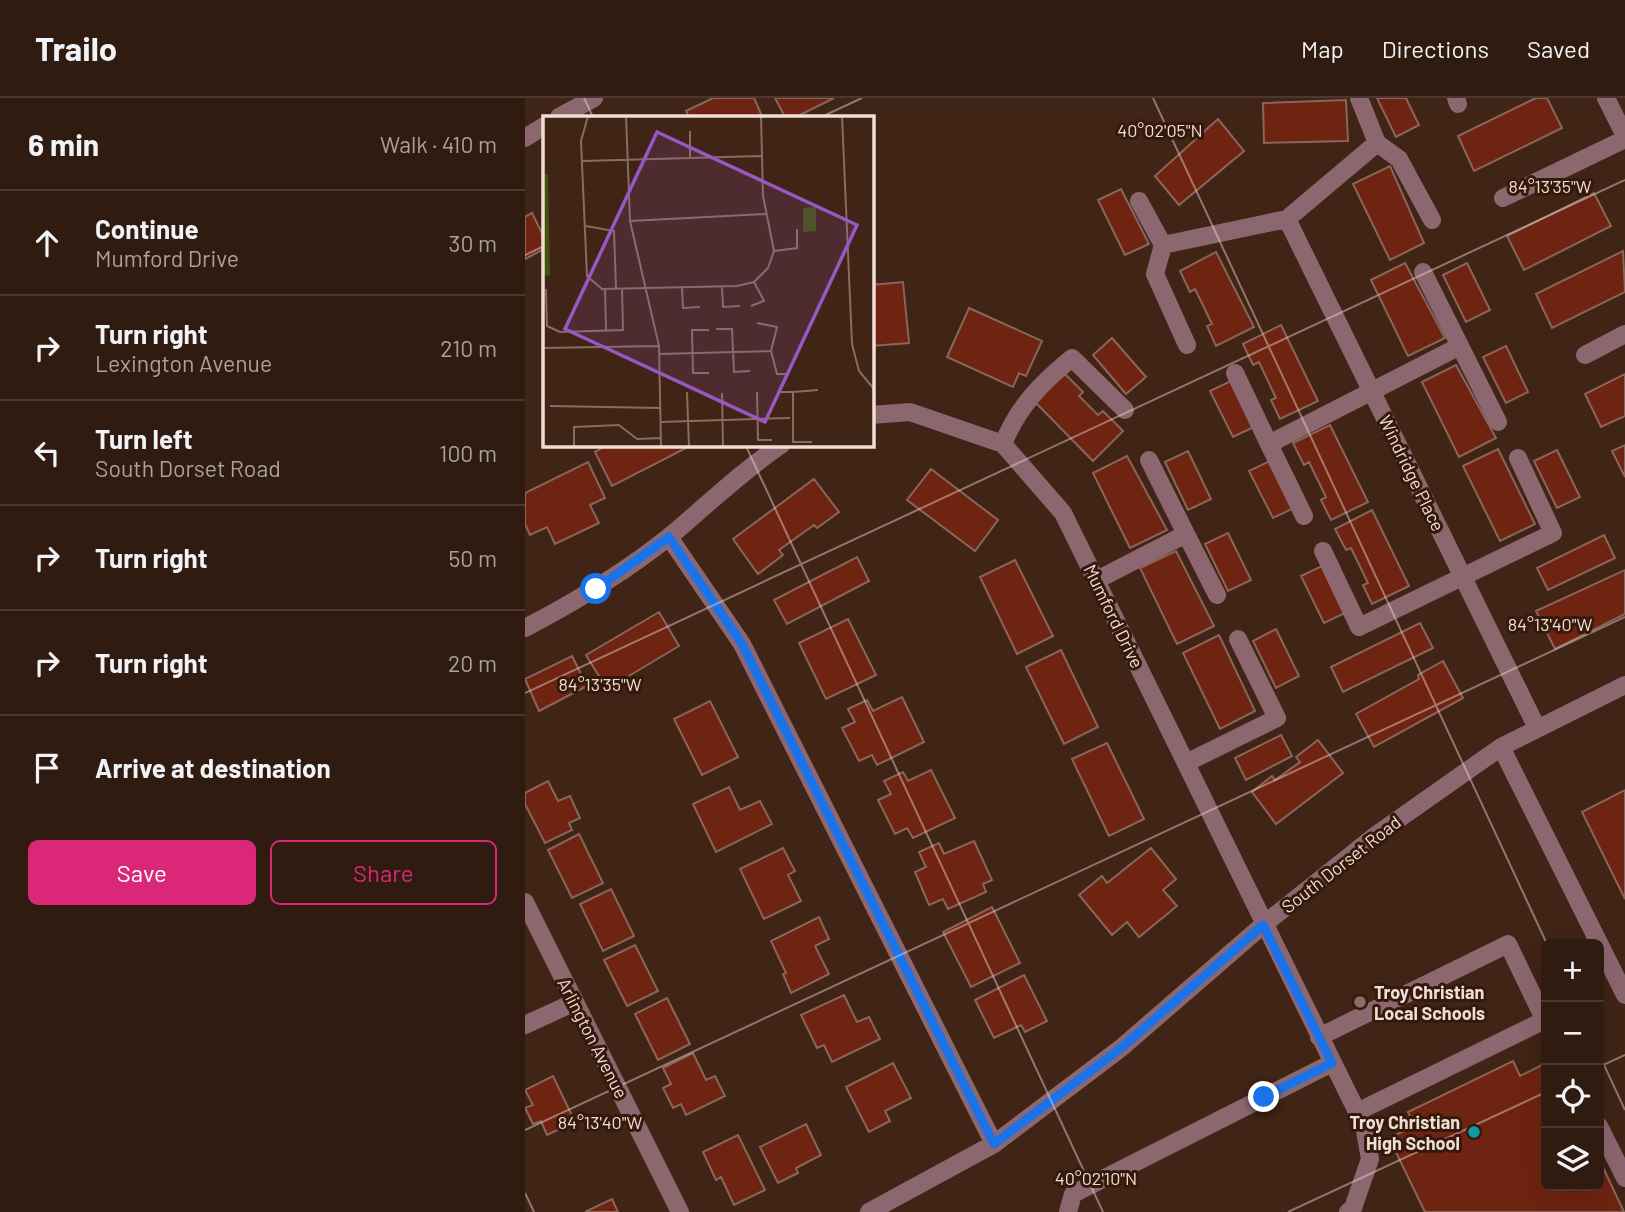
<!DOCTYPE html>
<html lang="en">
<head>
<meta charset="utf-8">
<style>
	body { margin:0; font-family:Barlow,sans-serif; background:#3c281e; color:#f1f3f6 }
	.controls { position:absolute; right:21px; bottom:21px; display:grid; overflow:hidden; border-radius:10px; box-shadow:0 7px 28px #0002 }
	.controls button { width:63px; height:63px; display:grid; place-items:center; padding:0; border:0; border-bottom:2px solid #4b3930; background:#301b10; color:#f1f3f6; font:35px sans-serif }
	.stop { position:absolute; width:21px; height:21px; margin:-16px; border:5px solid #1a73e8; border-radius:50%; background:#fff }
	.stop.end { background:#1a73e8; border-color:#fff; box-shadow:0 2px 7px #0008 }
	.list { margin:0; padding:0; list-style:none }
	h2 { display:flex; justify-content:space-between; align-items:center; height:91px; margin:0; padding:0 28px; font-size:30px }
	h2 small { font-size:23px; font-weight:400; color:#a8a19f }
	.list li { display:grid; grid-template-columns:46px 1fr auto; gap:21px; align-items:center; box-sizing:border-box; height:105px; padding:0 28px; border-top:2px solid #4b3930 }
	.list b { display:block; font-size:26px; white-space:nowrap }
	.list p { margin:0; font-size:23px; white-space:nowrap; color:#a8a19f }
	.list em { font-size:23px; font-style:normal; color:#a8a19f }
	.actions { display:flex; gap:14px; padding:21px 28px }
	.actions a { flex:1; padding:16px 0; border:2px solid #db2777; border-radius:10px; text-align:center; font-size:24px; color:#db2777 }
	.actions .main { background:#db2777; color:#fff }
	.icon { flex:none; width:38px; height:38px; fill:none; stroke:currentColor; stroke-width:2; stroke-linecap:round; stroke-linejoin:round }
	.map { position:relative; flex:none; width:1100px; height:1114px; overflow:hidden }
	header { display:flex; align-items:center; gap:42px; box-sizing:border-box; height:98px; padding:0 35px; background:#301b10; border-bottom:2px solid #4b3930 }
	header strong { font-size:33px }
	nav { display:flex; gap:38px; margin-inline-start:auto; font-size:24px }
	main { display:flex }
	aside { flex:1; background:#301b10 }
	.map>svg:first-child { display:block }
	.building { fill:#6f2311; stroke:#8a655c; stroke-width:2 }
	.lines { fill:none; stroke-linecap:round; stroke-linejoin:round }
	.minor { stroke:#8d6770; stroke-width:18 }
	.route { stroke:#1a73e8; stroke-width:9 }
	.ticks { fill:none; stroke:#f0ddd4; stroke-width:2; stroke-opacity:0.45 }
	.education-dot { fill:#8d6e63; stroke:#351a0c; stroke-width:2.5 }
	.culture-dot { fill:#0f9aa8; stroke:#351a0c; stroke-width:2.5 }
	.labels { text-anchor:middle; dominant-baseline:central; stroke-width:6; stroke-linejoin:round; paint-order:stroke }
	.street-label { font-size:18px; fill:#f0ddd4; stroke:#351a0c }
	.poi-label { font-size:18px; font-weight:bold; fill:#f0ddd4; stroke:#351a0c; text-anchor:start }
	.inset-road { fill:none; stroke:#866e61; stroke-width:2 }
	.view { fill:#9858c4; fill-opacity:0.15; stroke:#9858c4; stroke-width:3.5 }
	.inset-edge { fill:none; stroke:#f0ddd4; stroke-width:3.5 }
	.ticks-label { font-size:18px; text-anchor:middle; fill:#f0ddd4; stroke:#351a0c; stroke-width:6; stroke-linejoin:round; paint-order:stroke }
</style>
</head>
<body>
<header>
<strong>Trailo</strong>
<nav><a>Map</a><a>Directions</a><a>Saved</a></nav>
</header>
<main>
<aside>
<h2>6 min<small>Walk · 410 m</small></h2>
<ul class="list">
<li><svg class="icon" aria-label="ahead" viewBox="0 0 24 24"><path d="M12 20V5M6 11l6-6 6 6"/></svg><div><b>Continue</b><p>Mumford Drive</p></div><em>30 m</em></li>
<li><svg class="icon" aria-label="right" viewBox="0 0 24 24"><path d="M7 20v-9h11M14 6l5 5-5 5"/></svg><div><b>Turn right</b><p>Lexington Avenue</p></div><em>210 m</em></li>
<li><svg class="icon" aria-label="left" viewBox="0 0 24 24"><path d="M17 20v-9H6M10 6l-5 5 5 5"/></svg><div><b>Turn left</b><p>South Dorset Road</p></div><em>100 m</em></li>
<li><svg class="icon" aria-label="right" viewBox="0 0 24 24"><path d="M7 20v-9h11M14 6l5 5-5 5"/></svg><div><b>Turn right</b></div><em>50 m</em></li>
<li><svg class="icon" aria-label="right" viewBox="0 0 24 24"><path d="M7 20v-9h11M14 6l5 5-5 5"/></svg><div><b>Turn right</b></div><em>20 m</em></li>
<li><svg class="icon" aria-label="arrive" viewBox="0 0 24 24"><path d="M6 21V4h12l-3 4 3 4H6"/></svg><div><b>Arrive at destination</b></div></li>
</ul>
<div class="actions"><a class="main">Save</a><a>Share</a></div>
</aside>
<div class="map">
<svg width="1100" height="1114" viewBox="0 0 1100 1114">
	<rect width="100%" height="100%" fill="#402415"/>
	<path class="building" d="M188,0H229L237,18L164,19L161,13Z
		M250,0H309L271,19H260Z
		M852,0H881L894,27L871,39Z
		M1011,0H1022L1037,30L949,73L933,38Z
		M821,2L823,43L739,45L738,5Z
		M693,21L719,53L654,107L630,78Z
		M865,68L899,145L865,162L828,86Z
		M596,91L624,146L600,157L573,102Z
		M1069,95L1086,128L999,172L982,138Z
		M7,115L19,139V151L0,161V119Z
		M1098,153L1100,194L1027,230L1011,196Z
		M691,154L729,229L691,248L682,228L687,226L670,191L665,194L655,173Z
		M880,165L920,240L883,258L846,182Z
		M942,165L965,212L941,224L918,177Z
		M378,184L384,245L346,248V187Z
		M444,210L517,243L501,278L494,275L488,289L422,259Z
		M756,227L793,303L755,321L746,302L751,300L734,264L728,267L718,246Z
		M587,240L621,279L601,296L568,257Z
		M981,248L1003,294L981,305L958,259Z
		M931,267L971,340L934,359L897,284Z
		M538,274L558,294L554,298L573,317L578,313L598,333L568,363L509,303Z
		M1100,276V318L1076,329L1060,296Z
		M708,282L731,328L708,339L685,293Z
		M805,327L843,404L806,422L796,402L801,399L784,364L779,367L768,345Z
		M84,346H162L163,349L87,388L70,354Z
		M1100,347V379L1087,353Z
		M973,351L1010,426L975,443L938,368Z
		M1032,352L1055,399L1032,410L1009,363Z
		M663,353L686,401L663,412L640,364Z
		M602,358L642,432L605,450L568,375Z
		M747,362L771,409L748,420L724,373Z
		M63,364L80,400L65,407L74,425L30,446L22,429L5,437L0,426V395Z
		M406,371L473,422L450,453L382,402Z
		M289,381L314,414L292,430L289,427L254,452L258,457L233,476L208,441Z
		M847,412L884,488L847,506L838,487L843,485L826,450L821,452L810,431Z
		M703,435L726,482L703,493L680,446Z
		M1079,437L1090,460L1023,492L1012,470Z
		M651,453L689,528L652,546L615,470Z
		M332,459L344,483L262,526L249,502Z
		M490,462L528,538L492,556L455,479Z
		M799,467L822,514L799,525L776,478Z
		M1100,472V516L1030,551L1011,513Z
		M134,514L154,548L82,591L61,557Z
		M323,521L351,577L301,601L274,545Z
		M895,525L908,550L818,594L806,569Z
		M751,531L774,578L751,590L728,543Z
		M694,537L730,613L695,631L658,555Z
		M536,552L573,629L539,646L501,569Z
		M47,558L62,588L14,613L0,581Z
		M918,563L938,600L849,649L831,616L894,581L893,577Z
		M377,599L399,644L352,667L347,657L334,663L317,630L330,624L323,611L342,602L348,613Z
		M185,603L213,659L177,677L149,621Z
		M756,637L767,658L721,682L710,660Z
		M793,642L818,675L751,726L727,694L747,678L750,682L775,664L771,659Z
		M582,645L619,721L584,738L547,661Z
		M406,672L430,720L388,740L382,730L370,736L353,702L366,696L359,683L378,674L383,683Z
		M23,683L33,703L45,698L55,720L44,725L47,732L20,745L0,706V695Z
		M204,689L215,712L235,703L247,726L191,754L168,706Z
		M1100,692V801L1057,714Z
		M54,736L78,785L47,800L23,752Z
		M449,743L467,782L458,786L461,794L423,811L418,801L404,807L390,774L401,769L394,754L414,745L419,756Z
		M258,750L270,773L263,777L276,803L239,821L215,771Z
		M626,750L651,781L638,792L652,808L614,839L602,824L587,837L554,797L577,778L582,785Z
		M86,791L109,838L78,853L55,806Z
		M467,809L495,865L446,889L418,834Z
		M294,819L304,841L290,848L304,876L266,895L258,876L261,875L246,843Z
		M110,847L133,893L102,908L79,862Z
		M499,877L522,923L500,934L496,927L469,940L450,902Z
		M319,897L332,924L344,919L355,941L307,964L299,947L292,950L276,917Z
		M142,900L165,946L133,962L110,916Z
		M168,955L181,982L190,978L200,998L161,1017L156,1006L148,1010L138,990L146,986L138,970Z
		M988,963L995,978L1021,965V1088H1074V1061L1099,1114H900L864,1040L889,1028L883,1014Z
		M368,965L386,1000L360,1013L365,1023L344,1034L321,989Z
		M28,978L50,1024L22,1037L16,1023L8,1026L0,1010L8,1007L0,992Z
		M281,1026L296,1057L271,1070L273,1075L253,1085L235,1049Z
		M213,1037L240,1092L209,1107L196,1079L191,1082L178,1054Z
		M87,1101L93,1114H60Z"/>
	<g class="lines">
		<path class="minor" d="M931,0L933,6
			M1081,0L1100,38
			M34,19L69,0
			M0,40L19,28
			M852,45L874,61L907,122
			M978,100L1100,41
			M614,103L638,147
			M762,121L1012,630
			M662,247L630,176L638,147L762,121L852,45L834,0
			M935,248L973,324
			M1060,257L1100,236
			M710,275L744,346
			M346,317L385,314L478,346L538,415L839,1028L845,1061L828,1110L823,1114
			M478,346C493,309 516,285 547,260L600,312
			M779,418L744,346L935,248L898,174
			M661,436L692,497
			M144,439L217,546L469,1046
			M798,453L834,529L1028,435L993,360
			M572,482L661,436L624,362
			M0,530C50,504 100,474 145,438C182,407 216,374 257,346
			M976,649L1100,897
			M661,665L752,620L713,541
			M0,804L155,1114
			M0,927L50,904
			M794,939L983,846L1021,925
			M832,1014L1020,922
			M1074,1028L1100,1080
			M344,1114L469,1046L596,950L738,827L851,737L976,649L1100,587
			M543,1114L548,1096L807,965"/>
	</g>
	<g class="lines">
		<path class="route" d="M71,491L144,439L217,546L469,1046L596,950L738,827L807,965L739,999"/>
	</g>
	<path class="ticks" d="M59,0L68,19M628,0L1022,846M296,19L337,0M0,157L19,148M220,346L578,1114M0,595L1100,82M1074,956L1100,1012M1074,969L1100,957M0,1032L1100,519M0,1095L9,1114M763,1114L1021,994"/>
	<circle class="education-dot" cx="835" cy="904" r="7"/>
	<circle class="culture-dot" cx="949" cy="1034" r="7"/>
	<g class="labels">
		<g class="street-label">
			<text transform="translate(887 375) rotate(64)">Windridge Place</text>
			<text transform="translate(589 518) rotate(64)">Mumford Drive</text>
			<text transform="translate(816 766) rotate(-38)">South Dorset Road</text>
			<text transform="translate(68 940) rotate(63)">Arlington Avenue</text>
		</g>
		<g class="poi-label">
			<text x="849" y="894">Troy Christian<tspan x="849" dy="21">Local Schools</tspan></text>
			<text x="935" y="1024" text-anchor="end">Troy Christian<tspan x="935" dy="21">High School</tspan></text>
		</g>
	</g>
	<g transform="translate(18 18)">
		<rect width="331" height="331" fill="#402415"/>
		<path d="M0,58H5L7,160L0,159ZM273,91V115L260,116V92Z" fill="#42530f"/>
		<path class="inset-road" d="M45,0L38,25L44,160L59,173L194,170L211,166L225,152L231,135L220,80L218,0M83,0L87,105L116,230L118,330M299,0L309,228L316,255L331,273M147,15V42M40,45L218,40M87,105L223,98M43,110L71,115L73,173M231,135L254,132V113M179,171L180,191L197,190M139,172L140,192L157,191M3,173L4,210L17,216L80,214L79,173M62,173L63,214M208,190L221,185L211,166M214,207L234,211L228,235L234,258H246M173,213H189L191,256L207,255M166,214H149L150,257H166M0,232L116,230M116,238L228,235M144,276L146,330M214,276L215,324H229M235,276H250V326H269M250,276L275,274M179,277L180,330M7,290L117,292M117,306L247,302M31,330V311L76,309L94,323L118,322"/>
		<path class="view" d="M114,16L314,109L222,306L22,213Z"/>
		<rect width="331" height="331" class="inset-edge"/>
	</g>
	<g class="ticks-label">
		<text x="635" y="39">40°02'05"N</text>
		<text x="1025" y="95">84°13'35"W</text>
		<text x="1025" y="533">84°13'40"W</text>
		<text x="75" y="593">84°13'35"W</text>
		<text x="75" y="1031">84°13'40"W</text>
		<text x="571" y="1087">40°02'10"N</text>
	</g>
</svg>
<div class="controls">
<button>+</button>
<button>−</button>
<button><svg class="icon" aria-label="locate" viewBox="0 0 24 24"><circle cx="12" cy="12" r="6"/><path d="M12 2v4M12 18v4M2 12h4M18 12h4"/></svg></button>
<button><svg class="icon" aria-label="layers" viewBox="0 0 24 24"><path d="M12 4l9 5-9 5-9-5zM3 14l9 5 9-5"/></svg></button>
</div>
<div class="stop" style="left:71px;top:491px"></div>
<div class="stop end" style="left:739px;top:999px"></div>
</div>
</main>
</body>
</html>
